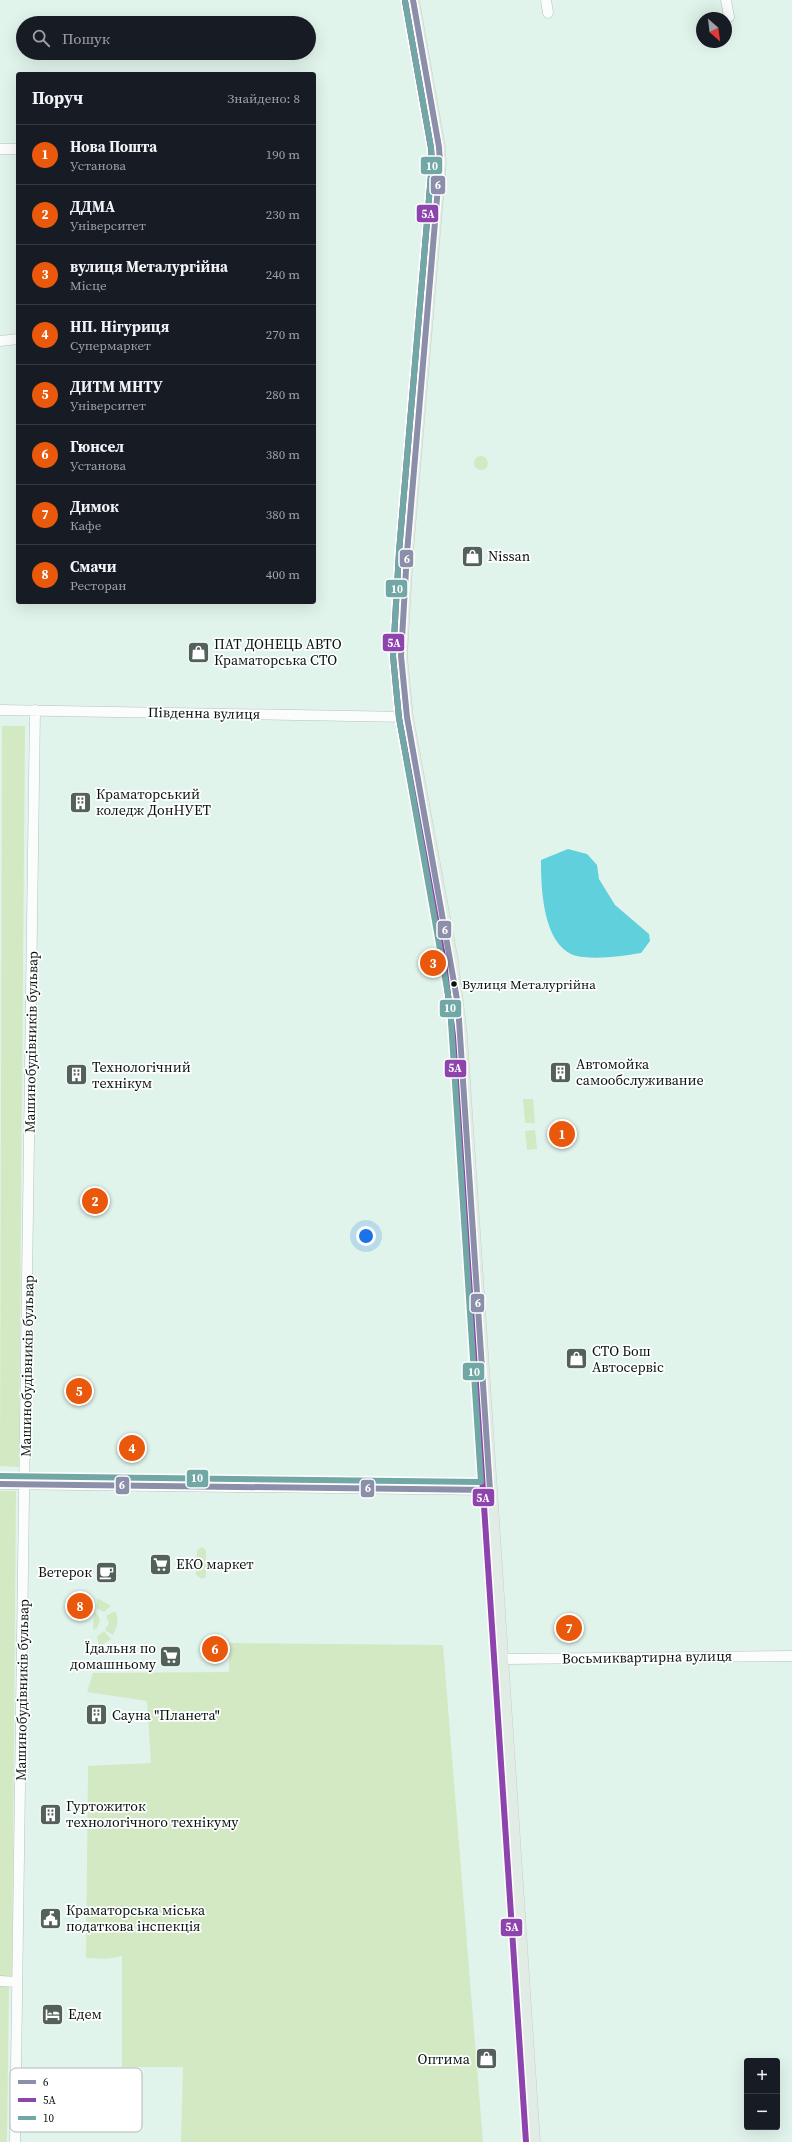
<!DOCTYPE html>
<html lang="uk">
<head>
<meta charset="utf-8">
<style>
	body { margin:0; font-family:"Source Serif 4",serif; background:#242831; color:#f1f3f6 }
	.controls { position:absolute; right:12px; bottom:12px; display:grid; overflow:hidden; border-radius:4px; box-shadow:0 4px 16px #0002 }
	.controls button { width:36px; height:36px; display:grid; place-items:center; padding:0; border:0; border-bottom:1px solid #363941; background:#171b24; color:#f1f3f6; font:20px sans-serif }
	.compass { position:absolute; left:696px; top:12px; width:36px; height:36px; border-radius:50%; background:#171b24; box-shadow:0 4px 16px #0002; rotate:152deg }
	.you { position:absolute; left:366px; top:1236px; width:14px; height:14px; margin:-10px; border:3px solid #fff; border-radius:50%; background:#1a73e8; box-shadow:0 0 0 6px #1a73e833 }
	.badge { display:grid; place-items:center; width:26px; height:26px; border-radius:50%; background:#ea580c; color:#fff; font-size:13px; font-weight:700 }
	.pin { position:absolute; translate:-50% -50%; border:2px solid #fff; box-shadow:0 1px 4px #0006 }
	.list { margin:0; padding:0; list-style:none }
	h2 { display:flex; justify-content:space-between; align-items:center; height:52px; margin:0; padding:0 16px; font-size:17px }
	h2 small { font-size:13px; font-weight:400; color:#9ea1a6 }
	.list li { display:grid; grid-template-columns:26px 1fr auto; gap:12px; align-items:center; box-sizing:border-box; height:60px; padding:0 16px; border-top:1px solid #363941 }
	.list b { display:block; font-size:15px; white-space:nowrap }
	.list p { margin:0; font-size:13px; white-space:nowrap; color:#9ea1a6 }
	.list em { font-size:13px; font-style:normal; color:#9ea1a6 }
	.icon { flex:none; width:22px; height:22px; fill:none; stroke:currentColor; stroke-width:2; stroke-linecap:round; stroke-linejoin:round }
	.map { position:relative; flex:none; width:792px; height:2142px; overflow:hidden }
	.search { position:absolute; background:#171b24; box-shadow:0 4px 16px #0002; left:16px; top:16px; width:300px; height:44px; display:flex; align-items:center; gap:10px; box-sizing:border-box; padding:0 14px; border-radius:22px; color:#9ea1a6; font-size:15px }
	.panel { position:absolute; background:#171b24; box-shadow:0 4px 16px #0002; left:16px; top:72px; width:300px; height:532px; border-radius:4px }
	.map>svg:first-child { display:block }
	.green { fill:#d3e9c4 }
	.water { fill:#5fd0dc }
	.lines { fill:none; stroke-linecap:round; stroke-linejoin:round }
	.minor-casing { stroke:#b4c3bd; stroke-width:11 }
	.major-casing { stroke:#c8d0cc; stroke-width:13 }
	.minor { stroke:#fafdfc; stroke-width:10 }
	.major { stroke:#e1ece4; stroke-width:12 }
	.bus-1-casing { stroke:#fff; stroke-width:9 }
	.bus-2-casing { stroke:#fff; stroke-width:9 }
	.bus-3-casing { stroke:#fff; stroke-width:9 }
	.bus-1 { stroke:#8c8faa; stroke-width:6 }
	.bus-2 { stroke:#8e44ad; stroke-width:6 }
	.bus-3 { stroke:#71a7a4; stroke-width:6 }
	.bus-dot { fill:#06120d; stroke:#fff; stroke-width:1.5 }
	.labels { text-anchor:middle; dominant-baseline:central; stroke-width:3.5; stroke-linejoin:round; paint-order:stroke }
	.bus-label { font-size:13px; fill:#06120d; stroke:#fff; text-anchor:start }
	.poi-label { font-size:14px; fill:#06120d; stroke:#fff; text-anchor:start }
	.street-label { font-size:14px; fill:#06120d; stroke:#fff }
	.key { fill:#fff; stroke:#b4b8b6; stroke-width:1 }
	.key-label { font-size:11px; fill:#06120d }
	.line-badge { stroke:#fff; stroke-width:1.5 }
	.badge-label { font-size:11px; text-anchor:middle; font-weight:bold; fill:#fff }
</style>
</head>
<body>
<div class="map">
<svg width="792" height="2142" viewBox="0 0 792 2142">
	<rect width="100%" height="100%" fill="#e1f4ec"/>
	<path class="green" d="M474 463a7 7 0 1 1 14 0a7 7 0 1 1-14 0Z
		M2,726H25L19,1467L0,1466Z
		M523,1099H533L535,1123H525Z
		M535,1130L537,1149L527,1150L525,1131Z
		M0,1491H16L12,1977H0Z
		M202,1547L206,1550V1577L202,1579L196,1575L197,1550Z
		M97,1598L111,1606L104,1612L97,1609Z
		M115,1611C120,1620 117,1626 113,1635L105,1630L109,1623L106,1616Z
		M94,1612L98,1615L100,1621L97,1628L93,1630Z
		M104,1631L111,1639L99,1647L97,1636Z
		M229,1643L443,1645L483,2142H181L183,2067H122V1956L107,1959L86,1958L88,1766L151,1763L147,1701L87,1692L93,1673L229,1672Z
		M0,1986L9,1987L7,2142H0Z"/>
	<path class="water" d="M568,849L587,854L597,865L599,879L615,905L649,934L650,941L641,953C623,956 602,959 583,957C543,954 541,890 541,860Z"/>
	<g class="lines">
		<defs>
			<path id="minor" d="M546,0L548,13
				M726,0L729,17
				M0,149H18
				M0,341L18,339
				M0,710L407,717
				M0,1484L490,1490
				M501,1659L792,1656
				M0,1981L17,1982
				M15,2142L35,710"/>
			<path id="major" d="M413,0L439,147L440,163L407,553L401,656L407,717L452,961L461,1035L534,2142"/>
		</defs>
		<use href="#minor" class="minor-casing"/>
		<use href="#major" class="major-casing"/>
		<use href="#minor" class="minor"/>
		<use href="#major" class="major"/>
		<defs>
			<path id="bus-1" d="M413,0L439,147L440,163L407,553L401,656L407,717L458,1005L490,1490
				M0,1484L490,1490"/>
			<path id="bus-2" d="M405,1L431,148L432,163L399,552L393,656L399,718L444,962L453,1036L526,2142"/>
			<path id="bus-3" d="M0,1476L481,1482L450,1006L399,718L393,656L399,552L432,163L431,148L405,1"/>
		</defs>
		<use href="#bus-1" class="bus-1-casing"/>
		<use href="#bus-2" class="bus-2-casing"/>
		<use href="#bus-3" class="bus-3-casing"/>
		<use href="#bus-1" class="bus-1"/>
		<use href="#bus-2" class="bus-2"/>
		<use href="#bus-3" class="bus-3"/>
	</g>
	<defs>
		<symbol id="shop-square" viewBox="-11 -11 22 22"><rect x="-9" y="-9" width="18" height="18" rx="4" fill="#53615b" stroke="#fff"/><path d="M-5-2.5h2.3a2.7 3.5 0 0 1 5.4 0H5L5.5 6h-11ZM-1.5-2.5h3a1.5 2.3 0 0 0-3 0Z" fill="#fff"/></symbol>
		<symbol id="building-square" viewBox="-11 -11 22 22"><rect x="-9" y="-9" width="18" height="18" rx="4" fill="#53615b" stroke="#fff"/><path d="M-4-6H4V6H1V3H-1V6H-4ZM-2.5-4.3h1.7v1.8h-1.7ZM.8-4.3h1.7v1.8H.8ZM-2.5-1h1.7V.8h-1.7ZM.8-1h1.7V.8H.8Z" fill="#fff"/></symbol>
		<symbol id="supermarket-square" viewBox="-11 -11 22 22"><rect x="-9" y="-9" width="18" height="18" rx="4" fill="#53615b" stroke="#fff"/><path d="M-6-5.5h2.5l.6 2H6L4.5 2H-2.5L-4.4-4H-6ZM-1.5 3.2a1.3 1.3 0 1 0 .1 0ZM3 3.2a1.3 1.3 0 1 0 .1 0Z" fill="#fff"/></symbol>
		<symbol id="cafe-square" viewBox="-11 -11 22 22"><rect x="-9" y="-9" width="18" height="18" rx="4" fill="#53615b" stroke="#fff"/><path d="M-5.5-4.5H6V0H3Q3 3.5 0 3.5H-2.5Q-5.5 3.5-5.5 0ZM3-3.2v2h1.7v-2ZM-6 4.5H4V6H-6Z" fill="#fff"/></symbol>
		<symbol id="civic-square" viewBox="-11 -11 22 22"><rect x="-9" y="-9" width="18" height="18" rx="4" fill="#53615b" stroke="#fff"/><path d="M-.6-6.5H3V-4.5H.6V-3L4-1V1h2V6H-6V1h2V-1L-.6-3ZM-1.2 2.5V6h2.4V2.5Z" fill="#fff"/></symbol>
		<symbol id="hotel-square" viewBox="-11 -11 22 22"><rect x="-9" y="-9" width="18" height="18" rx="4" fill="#53615b" stroke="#fff"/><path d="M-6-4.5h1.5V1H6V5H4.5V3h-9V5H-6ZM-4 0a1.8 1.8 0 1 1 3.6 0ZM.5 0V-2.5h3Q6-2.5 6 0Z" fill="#fff"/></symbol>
	</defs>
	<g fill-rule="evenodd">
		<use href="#shop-square" x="460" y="544" width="25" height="25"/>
		<use href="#shop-square" x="186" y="640" width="25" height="25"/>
		<use href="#building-square" x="68" y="790" width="25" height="25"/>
		<use href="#building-square" x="548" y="1060" width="25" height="25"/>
		<use href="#building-square" x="64" y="1062" width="25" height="25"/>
		<use href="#shop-square" x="564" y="1346" width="25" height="25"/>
		<use href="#supermarket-square" x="148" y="1552" width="25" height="25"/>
		<use href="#cafe-square" x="94" y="1560" width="25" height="25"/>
		<use href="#supermarket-square" x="158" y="1644" width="25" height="25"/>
		<use href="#building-square" x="84" y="1702" width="25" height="25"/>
		<use href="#building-square" x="38" y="1802" width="25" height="25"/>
		<use href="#civic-square" x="38" y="1906" width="25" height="25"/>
		<use href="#hotel-square" x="40" y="2002" width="25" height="25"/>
		<use href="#shop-square" x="474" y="2046" width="25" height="25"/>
	</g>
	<circle class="bus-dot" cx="454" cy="984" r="3.5"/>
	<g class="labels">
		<g class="bus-label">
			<text x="462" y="984">Вулиця Металургійна</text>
		</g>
		<g class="poi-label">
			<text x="488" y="556">Nissan</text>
			<text x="214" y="644">ПАТ ДОНЕЦЬ АВТО<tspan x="214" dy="16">Краматорська СТО</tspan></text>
			<text x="96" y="794">Краматорський<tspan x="96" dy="16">коледж ДонНУЕТ</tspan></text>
			<text x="576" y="1064">Автомойка<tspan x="576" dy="16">самообслуживание</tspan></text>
			<text x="92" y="1067">Технологічний<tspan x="92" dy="16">технікум</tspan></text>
			<text x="592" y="1351">СТО Бош<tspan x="592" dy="16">Автосервіс</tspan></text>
			<text x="176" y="1564">ЕКО маркет</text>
			<text x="92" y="1572" text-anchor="end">Ветерок</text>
			<text x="156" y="1648" text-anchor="end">Їдальня по<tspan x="156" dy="16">домашньому</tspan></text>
			<text x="112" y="1715">Сауна "Планета"</text>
			<text x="66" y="1806">Гуртожиток<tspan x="66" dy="16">технологічного технікуму</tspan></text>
			<text x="66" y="1910">Краматорська міська<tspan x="66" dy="16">податкова інспекція</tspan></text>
			<text x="68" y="2014">Едем</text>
			<text x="470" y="2059" text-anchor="end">Оптима</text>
		</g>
		<g class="street-label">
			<text transform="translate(204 713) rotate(1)">Південна вулиця</text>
			<text transform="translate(31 1042) rotate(-89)">Машинобудівників бульвар</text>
			<text transform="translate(27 1366) rotate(-89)">Машинобудівників бульвар</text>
			<text transform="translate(647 1657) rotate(-1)">Восьмиквартирна вулиця</text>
			<text transform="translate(22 1690) rotate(-89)">Машинобудівників бульвар</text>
		</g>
	</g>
	<rect x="10" y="2068" width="132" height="64" rx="6" class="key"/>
	<rect x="18" y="2080" width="18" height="4" fill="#8c8faa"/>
	<rect x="18" y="2098" width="18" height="4" fill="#8e44ad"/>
	<rect x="18" y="2116" width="18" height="4" fill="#71a7a4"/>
	<g class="key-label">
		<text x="43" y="2086">6</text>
		<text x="43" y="2104">5А</text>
		<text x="43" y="2122">10</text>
	</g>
	<g class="line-badge">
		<rect x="420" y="156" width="23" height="19" rx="4" fill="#71a7a4"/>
		<rect x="430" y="175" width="16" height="20" rx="4" fill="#8c8faa"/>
		<rect x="416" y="204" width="23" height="19" rx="4" fill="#8e44ad"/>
		<rect x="399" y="549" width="15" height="19" rx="4" fill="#8c8faa"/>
		<rect x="385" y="579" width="23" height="19" rx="4" fill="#71a7a4"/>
		<rect x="382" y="633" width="23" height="19" rx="4" fill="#8e44ad"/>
		<rect x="437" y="920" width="15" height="19" rx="4" fill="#8c8faa"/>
		<rect x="439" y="999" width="23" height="19" rx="4" fill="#71a7a4"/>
		<rect x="444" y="1059" width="23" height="19" rx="4" fill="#8e44ad"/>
		<rect x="470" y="1293" width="15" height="20" rx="4" fill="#8c8faa"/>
		<rect x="462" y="1362" width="23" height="19" rx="4" fill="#71a7a4"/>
		<rect x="186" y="1469" width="23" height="19" rx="4" fill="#71a7a4"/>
		<rect x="115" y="1476" width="15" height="19" rx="4" fill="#8c8faa"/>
		<rect x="360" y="1479" width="15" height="19" rx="4" fill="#8c8faa"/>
		<rect x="472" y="1488" width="23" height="19" rx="4" fill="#8e44ad"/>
		<rect x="500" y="1918" width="23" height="19" rx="4" fill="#8e44ad"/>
	</g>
	<g class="badge-label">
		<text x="432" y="170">10</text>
		<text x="438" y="189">6</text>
		<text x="428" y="218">5А</text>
		<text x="407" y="563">6</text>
		<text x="397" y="593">10</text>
		<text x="394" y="647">5А</text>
		<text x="445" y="934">6</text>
		<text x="450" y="1012">10</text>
		<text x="455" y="1072">5А</text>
		<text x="478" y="1307">6</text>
		<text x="474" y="1376">10</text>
		<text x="197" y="1482">10</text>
		<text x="122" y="1489">6</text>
		<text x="368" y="1492">6</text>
		<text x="483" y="1502">5А</text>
		<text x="512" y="1931">5А</text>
	</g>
</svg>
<div class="controls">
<button>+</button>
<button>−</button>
</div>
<svg class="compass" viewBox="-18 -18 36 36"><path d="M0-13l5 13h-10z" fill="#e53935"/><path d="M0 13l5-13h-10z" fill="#9ea1a6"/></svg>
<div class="you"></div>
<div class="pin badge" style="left:562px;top:1134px">1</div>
<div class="pin badge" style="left:95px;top:1201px">2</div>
<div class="pin badge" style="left:433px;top:963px">3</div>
<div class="pin badge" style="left:132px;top:1448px">4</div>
<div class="pin badge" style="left:79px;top:1391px">5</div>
<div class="pin badge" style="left:215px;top:1649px">6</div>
<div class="pin badge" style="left:569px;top:1628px">7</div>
<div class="pin badge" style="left:80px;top:1606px">8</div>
<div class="search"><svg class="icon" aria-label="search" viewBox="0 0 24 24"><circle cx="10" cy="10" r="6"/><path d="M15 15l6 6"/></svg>Пошук</div>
<section class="panel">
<h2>Поруч<small>Знайдено: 8</small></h2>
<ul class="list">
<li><span class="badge">1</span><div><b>Нова Пошта</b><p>Установа</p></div><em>190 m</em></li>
<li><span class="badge">2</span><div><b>ДДМА</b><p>Університет</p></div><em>230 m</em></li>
<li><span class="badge">3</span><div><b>вулиця Металургійна</b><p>Місце</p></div><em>240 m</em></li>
<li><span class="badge">4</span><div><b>НП. Нігуриця</b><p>Супермаркет</p></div><em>270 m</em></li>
<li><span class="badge">5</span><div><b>ДИТМ МНТУ</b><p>Університет</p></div><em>280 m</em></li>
<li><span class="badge">6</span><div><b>Гюнсел</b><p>Установа</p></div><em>380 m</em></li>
<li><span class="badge">7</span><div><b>Димок</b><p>Кафе</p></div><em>380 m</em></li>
<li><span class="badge">8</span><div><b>Смачи</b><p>Ресторан</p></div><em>400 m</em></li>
</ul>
</section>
</div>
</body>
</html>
